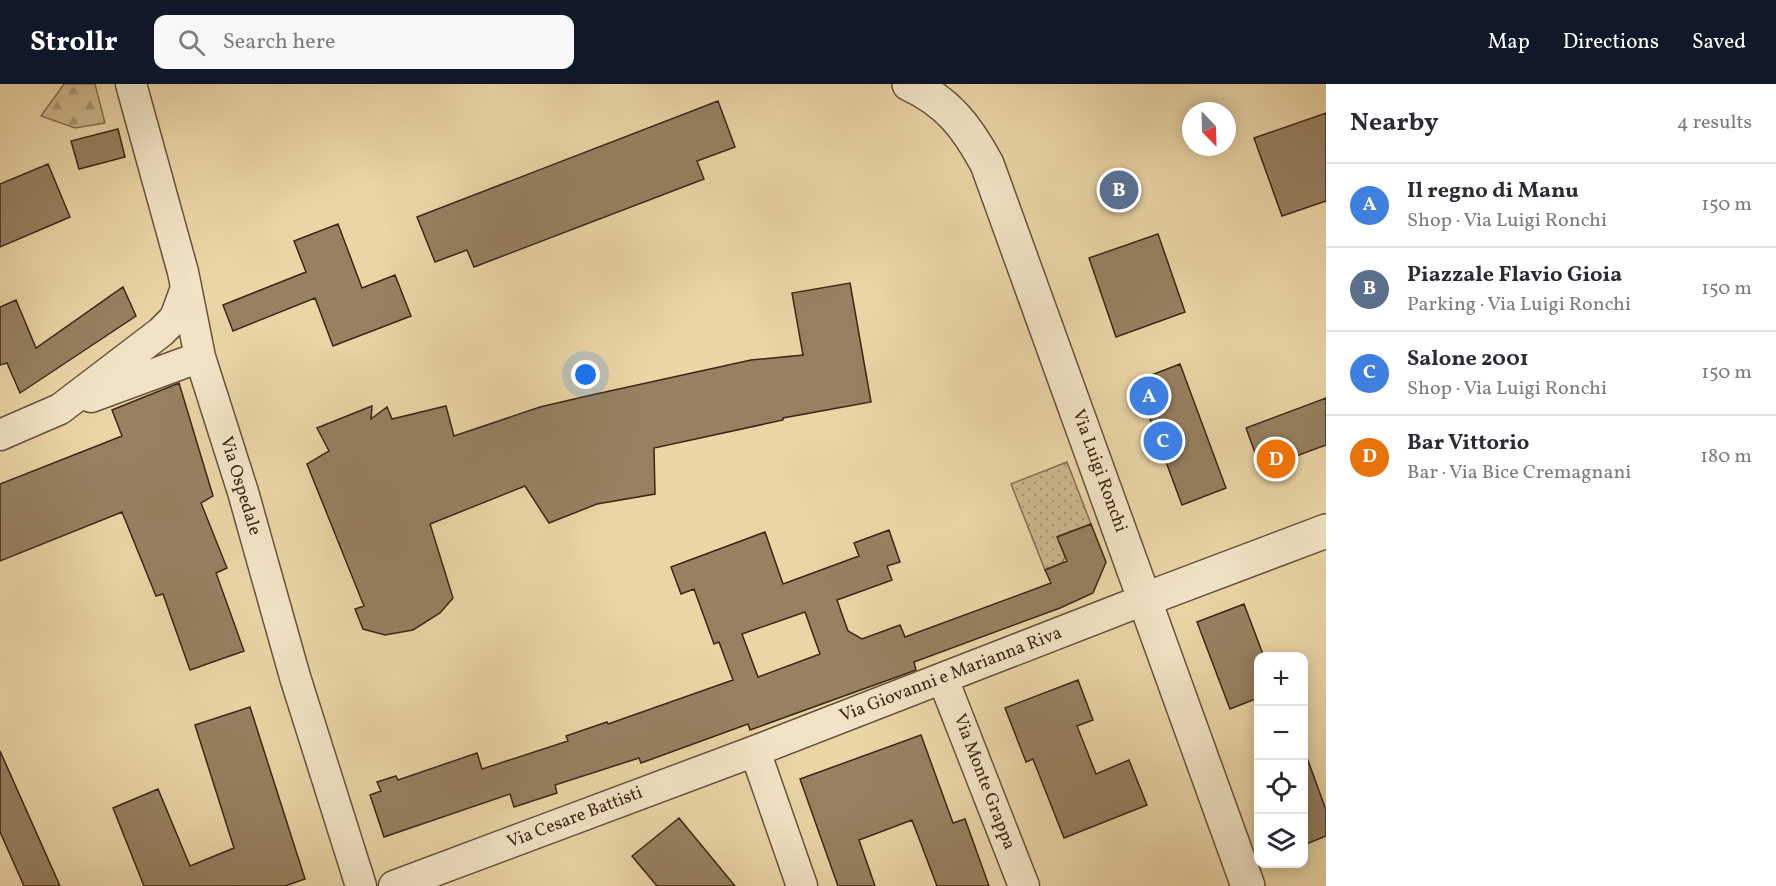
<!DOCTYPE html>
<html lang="en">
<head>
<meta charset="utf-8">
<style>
	body { margin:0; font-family:Vollkorn,serif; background:#f7f7f7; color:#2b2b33 }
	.controls { position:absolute; right:18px; bottom:18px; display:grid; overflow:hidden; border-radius:12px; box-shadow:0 3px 15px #0003 }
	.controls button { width:54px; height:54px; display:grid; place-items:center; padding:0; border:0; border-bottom:2px solid #e1e1e2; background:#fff; color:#2b2b33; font:30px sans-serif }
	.compass { position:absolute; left:1182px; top:18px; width:54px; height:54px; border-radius:50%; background:#fff; box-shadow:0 3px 15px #0003; rotate:157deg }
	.you { position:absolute; left:586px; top:291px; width:21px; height:21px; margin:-15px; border:4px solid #fff; border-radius:50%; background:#1a73e8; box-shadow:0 0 0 9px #1a73e833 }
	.badge { display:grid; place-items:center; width:39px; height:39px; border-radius:50%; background:#111827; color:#fff; font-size:20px; font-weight:700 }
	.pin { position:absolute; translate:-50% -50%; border:3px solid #fff; box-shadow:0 2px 6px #0006 }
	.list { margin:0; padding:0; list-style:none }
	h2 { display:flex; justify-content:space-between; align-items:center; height:78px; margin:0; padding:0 24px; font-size:26px }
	h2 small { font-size:20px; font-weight:400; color:#7c7c81 }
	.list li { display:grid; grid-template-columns:39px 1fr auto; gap:18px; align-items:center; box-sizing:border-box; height:84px; padding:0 24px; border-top:2px solid #e1e1e2 }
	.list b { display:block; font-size:22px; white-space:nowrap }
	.list p { margin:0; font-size:20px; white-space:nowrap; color:#7c7c81 }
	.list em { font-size:20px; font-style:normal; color:#7c7c81 }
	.icon { flex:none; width:33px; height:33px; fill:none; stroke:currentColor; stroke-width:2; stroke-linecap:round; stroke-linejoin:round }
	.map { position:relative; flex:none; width:1326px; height:802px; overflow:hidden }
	header { display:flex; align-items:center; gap:36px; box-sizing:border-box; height:84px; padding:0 30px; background:#111827; color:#fff }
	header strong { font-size:28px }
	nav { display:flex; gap:33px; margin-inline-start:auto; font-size:21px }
	.search { width:420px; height:54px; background:#f7f7f7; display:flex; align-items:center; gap:15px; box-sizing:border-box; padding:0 21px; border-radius:12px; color:#7c7c81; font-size:22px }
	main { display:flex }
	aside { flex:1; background:#fff }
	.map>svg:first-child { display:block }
	.grass { fill:url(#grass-dots); stroke:#866e52; stroke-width:1.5 }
	.forest { fill:url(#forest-firs); stroke:#866e52; stroke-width:1.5 }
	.building { fill:#978161; stroke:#3e2615; stroke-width:1.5; fill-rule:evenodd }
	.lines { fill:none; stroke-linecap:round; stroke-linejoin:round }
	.minor-casing { stroke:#69523a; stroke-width:33 }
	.tertiary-casing { stroke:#69523a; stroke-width:36 }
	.minor { stroke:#f1e4c6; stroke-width:30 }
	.tertiary { stroke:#f1e4c6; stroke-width:33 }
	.labels { text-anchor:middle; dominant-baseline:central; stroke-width:4.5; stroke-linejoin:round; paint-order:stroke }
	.street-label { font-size:18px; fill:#3e2615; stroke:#f1e4c6 }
</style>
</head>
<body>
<header>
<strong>Strollr</strong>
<div class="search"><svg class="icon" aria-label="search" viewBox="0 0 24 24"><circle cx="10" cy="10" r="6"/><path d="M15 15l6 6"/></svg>Search here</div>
<nav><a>Map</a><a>Directions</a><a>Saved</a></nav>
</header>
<main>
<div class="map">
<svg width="1326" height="802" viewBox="0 0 1326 802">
	<defs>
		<pattern id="grass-dots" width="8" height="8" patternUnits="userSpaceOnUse" patternTransform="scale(1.5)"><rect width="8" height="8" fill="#cdb78e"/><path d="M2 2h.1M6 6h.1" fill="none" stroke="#a89573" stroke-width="1.8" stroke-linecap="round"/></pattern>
		<pattern id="forest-firs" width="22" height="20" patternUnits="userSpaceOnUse" patternTransform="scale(1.5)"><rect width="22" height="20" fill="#cdb78e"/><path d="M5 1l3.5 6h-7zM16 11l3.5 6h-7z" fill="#a89573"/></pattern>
	</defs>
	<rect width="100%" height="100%" fill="#ead5a7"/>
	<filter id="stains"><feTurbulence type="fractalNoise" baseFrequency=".00333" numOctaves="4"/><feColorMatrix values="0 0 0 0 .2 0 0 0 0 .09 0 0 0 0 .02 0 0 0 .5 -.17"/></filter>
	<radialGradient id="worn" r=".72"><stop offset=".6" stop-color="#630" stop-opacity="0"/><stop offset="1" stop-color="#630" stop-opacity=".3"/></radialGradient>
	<path class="grass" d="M1067,378L1091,440L1058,452L1065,473L1062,479L1045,486L1011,400Z"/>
	<path class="forest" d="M64,0H95L105,39L75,44L41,32Z"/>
	<path class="building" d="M718,17L735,63L697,77L704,95L474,183L467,166L435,178L417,133Z
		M1326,29V117L1282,132L1254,54Z
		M118,45L125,73L79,85L71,57Z
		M48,80L70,133L0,163V100Z
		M338,140L362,204L395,191L411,232L333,262L315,214L233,247L223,221L306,188L294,157Z
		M1158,150L1185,228L1116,253L1089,174Z
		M850,199L871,318L783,334V336L654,364L655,410L597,420L549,439L525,402L430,440L453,514L440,529L413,546L385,551L363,545L355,525L364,522L307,380L329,367L317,344L372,322L371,335L387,323L392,335L446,322L454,352L540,323L587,312L751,276L803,271L792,209Z
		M123,203L136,232L20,309L7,279L0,281V223L16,216L36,264Z
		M1180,280L1226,404L1182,421L1136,297Z
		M179,299L213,412L201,419L227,484L216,489L244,567L190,586L163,510L156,512L122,428L0,477V400L122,352L112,326Z
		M1326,314V361L1261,385L1246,344Z
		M1091,440L1106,478L1093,509L1060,524L914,578L916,586L750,646L748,640L641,679L639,674L555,701L557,709L514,723L510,710L384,753L370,711L381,707L377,698L396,692L398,696L477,669L482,685L568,657L566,652L607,638L608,640L733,596L719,558L714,560L694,505L681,510L671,483L765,448L783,500L859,472L854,459L889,446L900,478L887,482L892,496L837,516L848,547L862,555L900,541L905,553L1051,499L1045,486L1067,477L1057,453ZM805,528L820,570L758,593L742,550Z
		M1244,520L1264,573H1258V614L1230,625L1197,538Z
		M1078,596L1093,636L1077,642L1096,690L1129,676L1147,721L1064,754L1033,675L1026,678L1005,624Z
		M250,623L305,795L285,802H144L113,724L158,705L190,782L234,764L195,641Z
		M921,651L953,739L965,735L989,802H937L912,736L859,756L875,802H838L800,695Z
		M0,667L60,802H24L0,748Z
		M1306,671L1326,726V752L1304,761V672Z
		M679,734L735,802H657L632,772Z"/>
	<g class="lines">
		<defs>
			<path id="minor" d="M131,0L183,188L200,273L243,408L295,593L361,802
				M91,313L200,273
				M0,351L60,325L161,248L175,234L186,204
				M943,595L1024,802
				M755,667L802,802
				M394,802L755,667L1146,515"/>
			<path id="tertiary" d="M909,0C948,18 967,43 987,80L1248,802
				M1146,515L1326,447"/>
		</defs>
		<use href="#minor" class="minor-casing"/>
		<use href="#tertiary" class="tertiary-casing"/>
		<use href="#minor" class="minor"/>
		<use href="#tertiary" class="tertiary"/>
	</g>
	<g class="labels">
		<g class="street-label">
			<text transform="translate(1099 387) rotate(70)">Via Luigi Ronchi</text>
			<text transform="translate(240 402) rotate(73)">Via Ospedale</text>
			<text transform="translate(951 591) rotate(-21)">Via Giovanni e Marianna Riva</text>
			<text transform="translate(984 698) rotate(69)">Via Monte Grappa</text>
			<text transform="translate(575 734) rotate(-21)">Via Cesare Battisti</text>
		</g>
	</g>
	<rect width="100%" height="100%" filter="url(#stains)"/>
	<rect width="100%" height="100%" fill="url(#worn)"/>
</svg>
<div class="controls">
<button>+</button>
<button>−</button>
<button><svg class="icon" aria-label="locate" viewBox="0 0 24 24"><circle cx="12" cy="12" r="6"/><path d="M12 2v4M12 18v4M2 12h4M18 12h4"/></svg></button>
<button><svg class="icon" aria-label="layers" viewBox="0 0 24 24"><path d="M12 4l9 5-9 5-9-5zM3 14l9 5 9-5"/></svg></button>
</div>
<svg class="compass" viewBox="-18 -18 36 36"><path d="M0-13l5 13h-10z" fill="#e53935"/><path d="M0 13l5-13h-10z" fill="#7c7c81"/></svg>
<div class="you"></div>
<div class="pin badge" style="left:1149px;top:312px;background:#3f7fe0">A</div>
<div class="pin badge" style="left:1119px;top:106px;background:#5c6f8a">B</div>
<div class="pin badge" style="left:1163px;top:357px;background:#3f7fe0">C</div>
<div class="pin badge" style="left:1276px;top:375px;background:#e8710a">D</div>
</div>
<aside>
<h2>Nearby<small>4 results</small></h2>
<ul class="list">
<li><span class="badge" style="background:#3f7fe0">A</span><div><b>Il regno di Manu</b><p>Shop · Via Luigi Ronchi</p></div><em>150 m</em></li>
<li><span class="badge" style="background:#5c6f8a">B</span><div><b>Piazzale Flavio Gioia</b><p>Parking · Via Luigi Ronchi</p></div><em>150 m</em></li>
<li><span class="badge" style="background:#3f7fe0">C</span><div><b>Salone 2001</b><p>Shop · Via Luigi Ronchi</p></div><em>150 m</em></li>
<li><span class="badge" style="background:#e8710a">D</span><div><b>Bar Vittorio</b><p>Bar · Via Bice Cremagnani</p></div><em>180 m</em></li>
</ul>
</aside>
</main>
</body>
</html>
